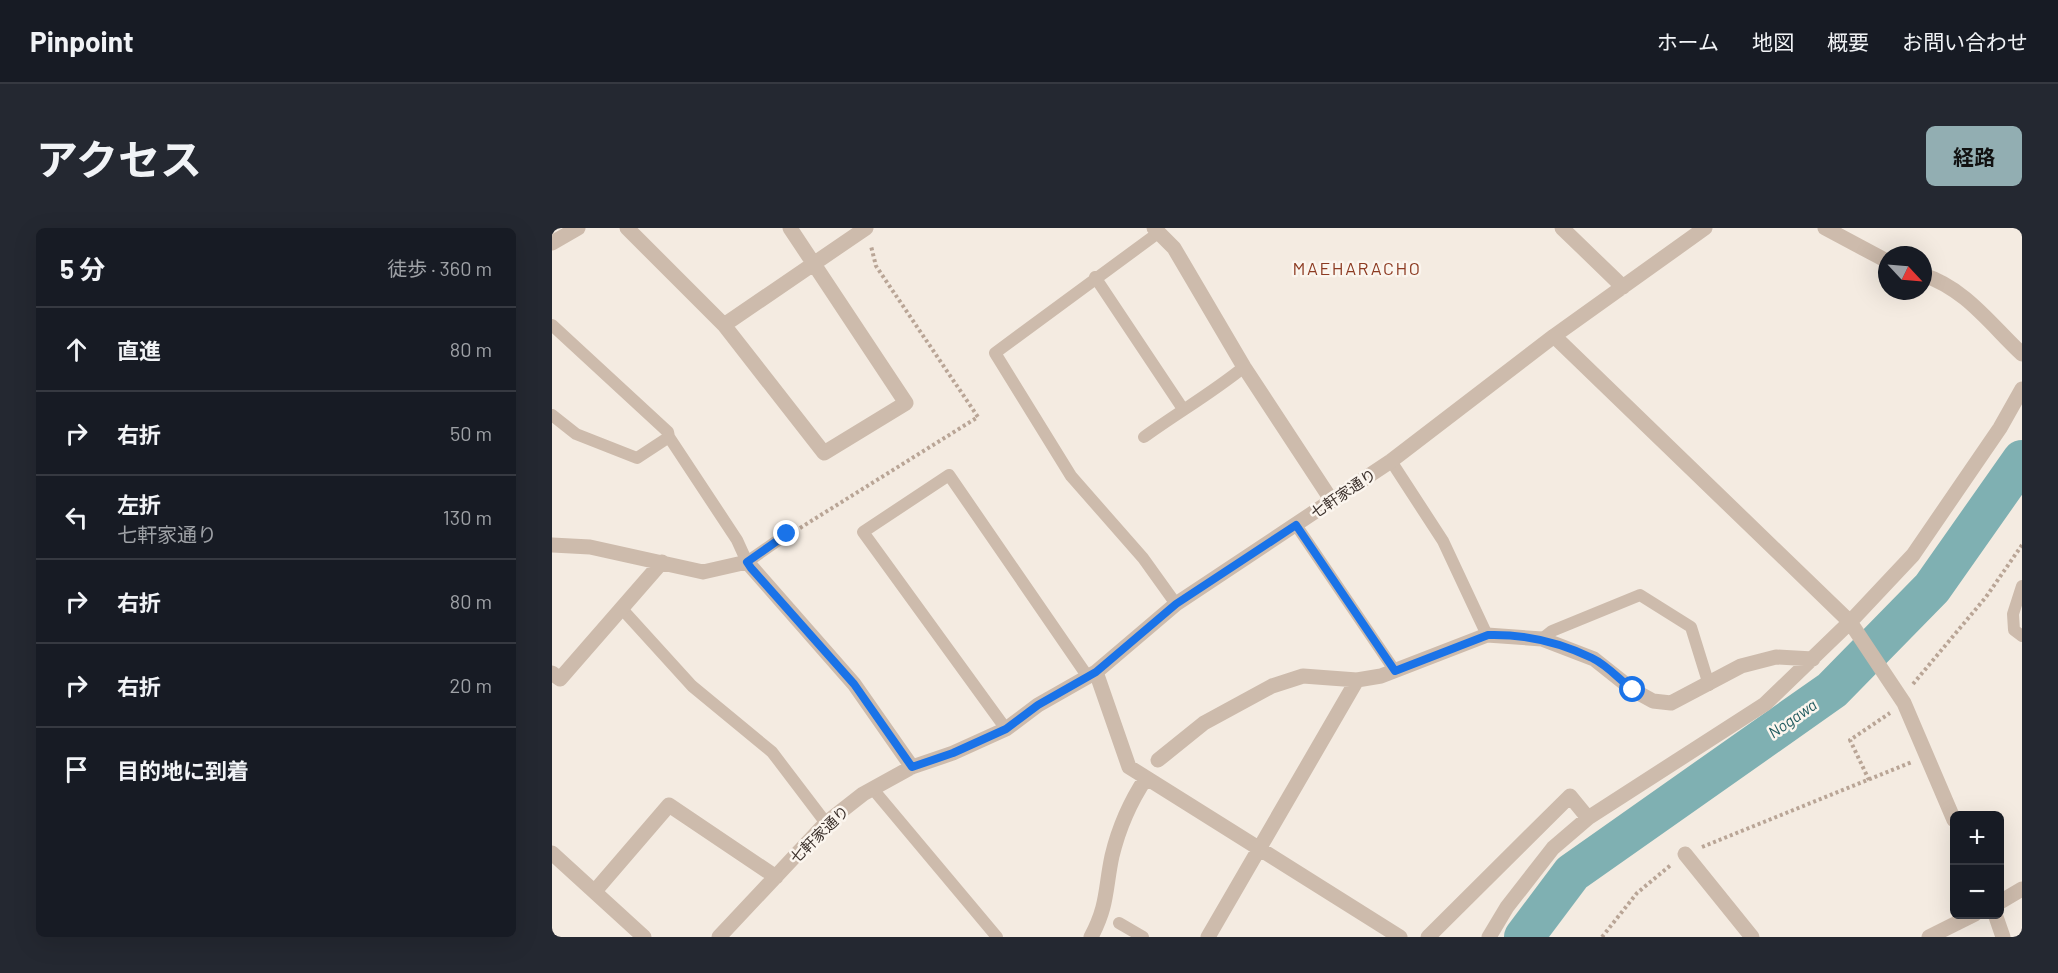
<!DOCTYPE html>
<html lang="ja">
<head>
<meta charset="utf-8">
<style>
	body { margin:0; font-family:Barlow,"Noto Sans JP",sans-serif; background:#242831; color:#f1f3f6 }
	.controls { position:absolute; right:18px; bottom:18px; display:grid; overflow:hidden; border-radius:9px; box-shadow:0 6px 24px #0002 }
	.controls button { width:54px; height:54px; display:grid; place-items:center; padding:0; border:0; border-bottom:2px solid #363941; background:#171b24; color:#f1f3f6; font:30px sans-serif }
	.compass { position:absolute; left:1326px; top:18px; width:54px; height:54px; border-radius:50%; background:#171b24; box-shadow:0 6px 24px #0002; rotate:116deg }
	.stop { position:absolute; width:18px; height:18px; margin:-14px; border:4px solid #1a73e8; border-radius:50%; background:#fff }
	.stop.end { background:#1a73e8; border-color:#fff; box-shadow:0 2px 6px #0008 }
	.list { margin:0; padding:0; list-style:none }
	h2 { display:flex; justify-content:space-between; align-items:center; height:78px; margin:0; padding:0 24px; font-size:26px }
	h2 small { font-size:20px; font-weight:400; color:#9ea1a6 }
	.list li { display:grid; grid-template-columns:39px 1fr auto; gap:18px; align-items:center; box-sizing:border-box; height:84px; padding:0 24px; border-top:2px solid #363941 }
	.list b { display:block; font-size:22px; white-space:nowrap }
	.list p { margin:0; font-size:20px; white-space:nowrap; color:#9ea1a6 }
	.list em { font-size:20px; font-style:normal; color:#9ea1a6 }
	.icon { flex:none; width:33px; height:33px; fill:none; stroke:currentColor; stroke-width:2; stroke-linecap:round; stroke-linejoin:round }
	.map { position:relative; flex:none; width:1470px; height:709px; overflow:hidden; border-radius:9px }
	header { display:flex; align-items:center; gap:36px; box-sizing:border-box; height:84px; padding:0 30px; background:#171b24; border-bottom:2px solid #363941 }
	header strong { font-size:28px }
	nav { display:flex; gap:33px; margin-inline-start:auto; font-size:21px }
	.intro { display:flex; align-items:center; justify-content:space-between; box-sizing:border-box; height:144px; padding:0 36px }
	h1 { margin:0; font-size:42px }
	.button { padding:15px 27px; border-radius:9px; background:#92aeb2; color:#111; font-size:21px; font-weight:700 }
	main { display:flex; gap:36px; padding:0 36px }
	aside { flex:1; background:#171b24; border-radius:9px; box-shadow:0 6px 24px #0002 }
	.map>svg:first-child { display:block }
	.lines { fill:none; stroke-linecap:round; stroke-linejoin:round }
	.river { stroke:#7fb0b2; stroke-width:40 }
	.path { stroke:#b9a596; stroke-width:4; stroke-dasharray:3 3; stroke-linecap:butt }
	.lane { stroke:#cdbbac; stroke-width:12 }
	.street { stroke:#cdbbac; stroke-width:15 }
	.route { stroke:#1a73e8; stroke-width:8 }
	.labels { text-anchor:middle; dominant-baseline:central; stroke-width:5; stroke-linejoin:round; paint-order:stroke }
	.street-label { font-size:15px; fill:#3b302b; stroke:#fbf5ee }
	.water-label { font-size:16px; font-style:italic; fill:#1f5a5e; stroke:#fbf5ee }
	.quarter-label { font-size:18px; letter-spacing:1.5px; fill:#8c3b22; stroke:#fbf5ee }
</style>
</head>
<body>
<header>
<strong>Pinpoint</strong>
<nav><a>ホーム</a><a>地図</a><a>概要</a><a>お問い合わせ</a></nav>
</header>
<div class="intro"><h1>アクセス</h1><a class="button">経路</a></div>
<main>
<aside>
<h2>5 分<small>徒歩 · 360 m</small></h2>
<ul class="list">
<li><svg class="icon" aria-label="ahead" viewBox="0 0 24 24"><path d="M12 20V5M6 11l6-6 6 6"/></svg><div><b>直進</b></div><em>80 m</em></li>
<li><svg class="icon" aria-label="right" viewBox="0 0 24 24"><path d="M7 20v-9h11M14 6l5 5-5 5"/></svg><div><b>右折</b></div><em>50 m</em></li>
<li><svg class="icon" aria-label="left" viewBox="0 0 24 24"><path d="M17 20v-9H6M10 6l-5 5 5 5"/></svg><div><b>左折</b><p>七軒家通り</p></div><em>130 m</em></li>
<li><svg class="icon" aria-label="right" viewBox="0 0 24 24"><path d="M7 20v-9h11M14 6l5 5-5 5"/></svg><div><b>右折</b></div><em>80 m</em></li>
<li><svg class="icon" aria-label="right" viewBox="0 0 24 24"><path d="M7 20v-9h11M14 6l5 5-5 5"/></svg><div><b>右折</b></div><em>20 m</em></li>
<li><svg class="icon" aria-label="arrive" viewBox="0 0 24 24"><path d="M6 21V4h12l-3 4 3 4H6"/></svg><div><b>目的地に到着</b></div></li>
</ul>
</aside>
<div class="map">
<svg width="1470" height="709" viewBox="0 0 1470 709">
	<rect width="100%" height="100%" fill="#f4ebe1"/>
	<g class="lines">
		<path class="river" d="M972,709L1020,645L1280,462L1380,360L1470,232"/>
		<path class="path" d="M248,300L426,189L324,38L319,18
			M1361,456L1434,369L1470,317
			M1317,552L1298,512L1338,485
			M1150,619L1360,534
			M1050,709L1085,665L1120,636"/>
		<path class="lane" d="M606,5L443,125L519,248L591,330L624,376
			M543,49L631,181
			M0,97L116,204L117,209L85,230L24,206L0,187
			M117,209L185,312L195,334L235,306
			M592,209C625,185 660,165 692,139
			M839,233L891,313L935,407
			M744,297L843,443
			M1470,358L1461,386L1462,402L1470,408
			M70,381L140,458L220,524L274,595
			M990,411L1000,403L1088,367L1139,399L1157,457
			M454,501L311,304L397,247L536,449
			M320,560L445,709
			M567,695L591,709"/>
		<path class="street" d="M75,0L172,97L314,0
			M602,0L622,20L692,139L780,273
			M1010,0L1071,59
			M1273,0L1335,33
			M0,15L26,0
			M1371,47C1413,60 1439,97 1470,126
			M172,97L272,225L354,175L238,0
			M1002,108L1298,394L1352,475L1402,592
			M0,317L38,319L151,344L195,334L302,456L360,539
			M544,444L577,539L848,709
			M0,445L8,451L110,334
			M606,532L652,495L720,458L751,448L805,452L829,448L935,407L990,411L1042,431L1081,462L1101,473L1119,475L1189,438L1224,429L1261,431
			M0,625L92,709
			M1133,626L1200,709
			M43,663L117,577L224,649
			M1448,674L1470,661
			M1443,686L1451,709
			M167,709L274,595L311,566L360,539L401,525L454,501L486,477L544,444L624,376L839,233L1002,108L1153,0
			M539,709C556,677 553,661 560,628C567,599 578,574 594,550
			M656,709L805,452
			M876,709L1018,568L1036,590
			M937,709L955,679L1001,620L1036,590L1213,476L1298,394L1361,327L1448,200L1470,161
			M1377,709L1423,686"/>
	</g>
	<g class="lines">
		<path class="route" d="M235,306L195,334L199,340L302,456L360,539L401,525L454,501L486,477L544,444L624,376L744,297L843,443L936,407C972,406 1007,414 1040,430C1055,437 1068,452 1081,462"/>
	</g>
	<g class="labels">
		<g class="street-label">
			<text transform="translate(791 265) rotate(-34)">七軒家通り</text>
			<text transform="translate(267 606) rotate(-44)">七軒家通り</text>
		</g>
		<g class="water-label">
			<text transform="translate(1240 490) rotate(-35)">Nogawa</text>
		</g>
		<g class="quarter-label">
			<text x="805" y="40">MAEHARACHO</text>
		</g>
	</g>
</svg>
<div class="controls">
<button>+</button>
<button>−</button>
</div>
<svg class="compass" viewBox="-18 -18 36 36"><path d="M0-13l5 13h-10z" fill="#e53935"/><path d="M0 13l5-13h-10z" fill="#9ea1a6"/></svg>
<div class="stop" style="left:1081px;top:462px"></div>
<div class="stop end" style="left:235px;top:306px"></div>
</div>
</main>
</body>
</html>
